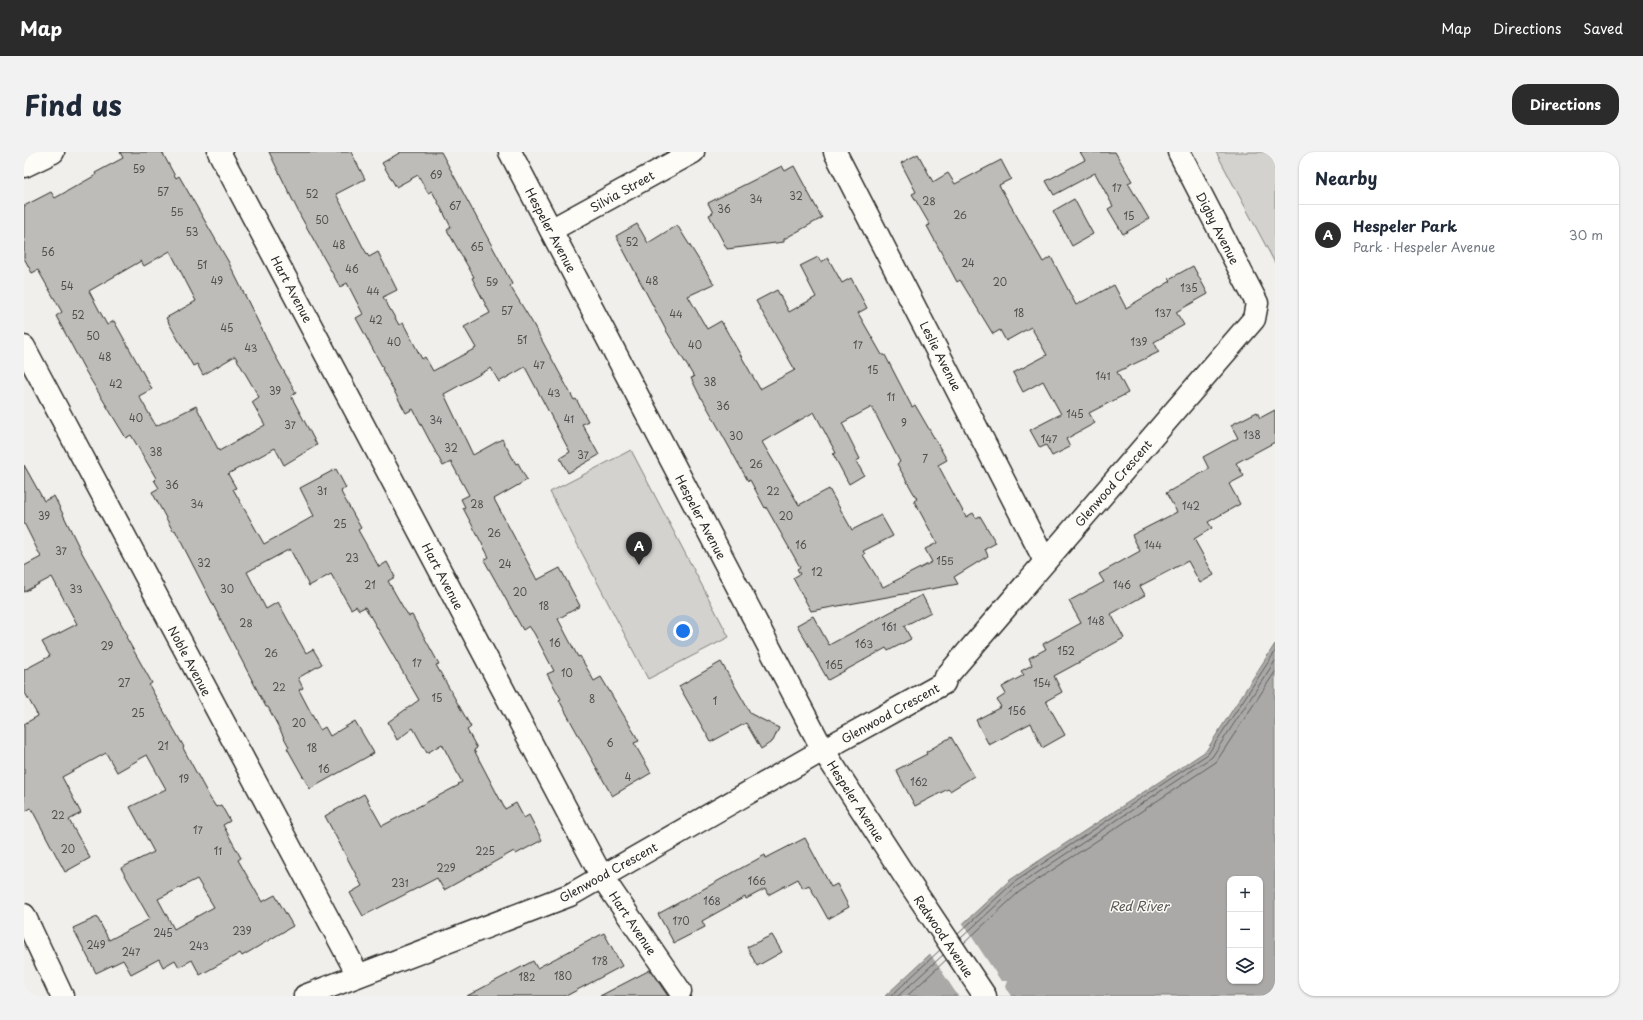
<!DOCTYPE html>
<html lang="en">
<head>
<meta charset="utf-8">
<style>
	body { margin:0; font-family:"Playpen Sans",sans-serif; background:#f2f2f3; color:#1f2937 }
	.controls { position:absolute; right:12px; bottom:12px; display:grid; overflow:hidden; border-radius:8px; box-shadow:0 1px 3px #0004 }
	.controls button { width:36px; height:36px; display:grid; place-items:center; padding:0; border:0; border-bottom:1px solid #e0e1e3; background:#fff; color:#1f2937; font:20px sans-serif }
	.you { position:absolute; left:659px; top:479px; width:14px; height:14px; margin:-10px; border:3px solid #fff; border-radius:50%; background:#1a73e8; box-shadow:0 0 0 6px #1a73e833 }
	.badge { display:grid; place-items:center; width:26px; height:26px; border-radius:50%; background:#2b2b2b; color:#fff; font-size:13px; font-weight:700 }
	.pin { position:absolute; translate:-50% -33px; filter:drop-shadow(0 1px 2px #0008) }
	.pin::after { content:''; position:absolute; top:21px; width:14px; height:12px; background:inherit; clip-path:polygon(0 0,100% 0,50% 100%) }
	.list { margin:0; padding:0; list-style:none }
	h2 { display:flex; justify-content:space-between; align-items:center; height:52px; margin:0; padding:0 16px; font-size:17px }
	h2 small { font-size:13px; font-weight:400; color:#747a83 }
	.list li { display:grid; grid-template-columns:26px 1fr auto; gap:12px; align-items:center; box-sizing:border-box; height:60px; padding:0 16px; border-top:1px solid #e0e1e3 }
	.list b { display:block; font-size:15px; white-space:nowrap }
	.list p { margin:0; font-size:13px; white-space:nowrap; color:#747a83 }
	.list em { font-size:13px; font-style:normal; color:#747a83 }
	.icon { flex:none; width:22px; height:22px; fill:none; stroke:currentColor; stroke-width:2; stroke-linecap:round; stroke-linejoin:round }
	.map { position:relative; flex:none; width:1251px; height:844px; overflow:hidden; border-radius:16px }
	header { display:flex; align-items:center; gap:24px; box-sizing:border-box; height:56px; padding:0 20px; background:#2b2b2b; color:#fff }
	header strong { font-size:19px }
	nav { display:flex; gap:22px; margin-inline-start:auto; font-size:14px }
	.intro { display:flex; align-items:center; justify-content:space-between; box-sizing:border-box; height:96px; padding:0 24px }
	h1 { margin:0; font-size:28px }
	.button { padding:10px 18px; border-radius:16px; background:#2b2b2b; color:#fff; font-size:14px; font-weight:700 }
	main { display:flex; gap:24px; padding:0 24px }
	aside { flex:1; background:#fff; border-radius:16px; box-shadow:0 1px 3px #0004 }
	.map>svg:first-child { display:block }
	.green { fill:#d3d2cf; stroke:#7f7e7d }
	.water { fill:#aaa9a7; stroke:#777775; fill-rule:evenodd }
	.pier { fill:#f0efeb }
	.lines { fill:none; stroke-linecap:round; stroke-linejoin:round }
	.shore { stroke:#5e5d5d; stroke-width:1 }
	.building { fill:#bdbcb8; stroke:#2b2b2b; fill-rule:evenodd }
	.minor-casing { stroke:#2b2b2b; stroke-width:25 }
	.major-casing { stroke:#2b2b2b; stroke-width:25 }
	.minor { stroke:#fdfcf7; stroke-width:22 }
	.major { stroke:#fdfcf7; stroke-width:22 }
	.labels { text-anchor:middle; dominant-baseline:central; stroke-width:3; stroke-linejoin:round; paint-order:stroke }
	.number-label { font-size:10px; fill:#504f4e }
	.street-label { font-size:12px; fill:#2b2b2b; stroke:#fdfcf7 }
	.water-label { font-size:13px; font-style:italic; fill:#575756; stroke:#fdfcf7 }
</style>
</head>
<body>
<header>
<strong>Map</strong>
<nav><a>Map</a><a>Directions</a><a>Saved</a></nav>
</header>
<div class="intro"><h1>Find us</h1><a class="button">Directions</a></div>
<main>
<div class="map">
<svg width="1251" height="844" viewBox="0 0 1251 844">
	<rect width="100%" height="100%" fill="#f0efeb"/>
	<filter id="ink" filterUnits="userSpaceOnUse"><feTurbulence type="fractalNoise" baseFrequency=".025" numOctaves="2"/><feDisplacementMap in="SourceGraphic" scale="8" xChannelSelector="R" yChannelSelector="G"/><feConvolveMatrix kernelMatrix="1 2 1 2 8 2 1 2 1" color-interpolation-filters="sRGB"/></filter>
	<g filter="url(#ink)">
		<path class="green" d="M1192,0H1251V111Z
			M607,298L705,485L624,527L526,340Z"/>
		<path class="water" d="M1251,492V844H861L986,728L1182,599ZM1206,727H1236V829H1206Z"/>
		<path class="pier" d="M938,770L977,829H983L981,835L987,844H934L905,800Z"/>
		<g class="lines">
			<path class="shore" d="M934,782L989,731L1184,602L1251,500
				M937,786L992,735L1188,605L1251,509
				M940,791L995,740L1192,610L1251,520
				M867,844L916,798
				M874,844L919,803
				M883,844L922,808"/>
		</g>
		<path class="building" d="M96,0H138L152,26L155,24L204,109L248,198L272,241L267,244L293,293L260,313L251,296L204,322L212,336L209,337L240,392L290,364L276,336L312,317L322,336L317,339L318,342L337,376L334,378L355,415L363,410L371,425L364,429L380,457L385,464L388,463L415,512L412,513L447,575L443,578L453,596L450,598L481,657L492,651L500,666L505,663L518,688L492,702L490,699L420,738L413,726L339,764L326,741L338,734L301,664L340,642L358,674L435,633L434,632L438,630L418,592L403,601L389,576L373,588L364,570L395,548L341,455L335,458L332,454L327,457L307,422L285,434L266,397L223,420L242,457L254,450L282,501L289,497L298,512L274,526L279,536L275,538L296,578L301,575L306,584L331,569L350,601L286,637L263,596L265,595L244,555H242L203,480L151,378L149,379L128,340L135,336L130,328L132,326L107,283L102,286L62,220L32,164L38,160L14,118L8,121L0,106V54L27,40L31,46L72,23L71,21L99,6ZM146,99L172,149L142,166L169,214L173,212L179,223L211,204L235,245L228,250L241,273L195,299L172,254L132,274L115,244L128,237L90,169L83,173L65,139L117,109L120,114Z
			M245,0H327L341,27L312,42L340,97L345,105L354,100L373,138L359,145L375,173L379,171L398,207L401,205L409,219L452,196L440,175L466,161L448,126L450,125L423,78L427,75L408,39L404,41L394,23L372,35L358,11L377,0H417L474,105L488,132L486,134L508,170L550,248L552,247L564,269L558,272L575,303L544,321L536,306L546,300L501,215L475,230L467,216L420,242L449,303L478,287L492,312L494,311L503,328L470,347L513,428L536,416L556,454L534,467L554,505L556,504L570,529L577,525L615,589L610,591L627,621L588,644L535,548L537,547L523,522L530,519L510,481L505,474L499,478L460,408L465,405L439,356L441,355L437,347L445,343L427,310L419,314L389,257L382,261L358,217L359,216L332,166L339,162L323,131L316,135L277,65Z
			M1056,0H1091L1108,29L1104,31L1125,67L1099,82L1084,57L1089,54L1071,21L1030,43L1022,29L1061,8Z
			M894,2L909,30L924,21L931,32L977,8L987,27L975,33L1019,110L1027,105L1052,153L1090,133L1102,156L1147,129L1145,127L1169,114L1184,142L1152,160L1160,173L1130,190L1135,200L1093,220L1104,241L1065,261L1071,271L1042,287L1046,295L1028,304L1022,293L1016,296L1006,278L1037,262L1019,229L999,240L989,221L1023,203L1007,175L982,189L976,178L969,182L936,128L933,130L903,74L906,73L888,42L892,40L877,11Z
			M758,14L761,19L770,14L798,66L760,87V90L703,97L685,63L689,61L684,51Z
			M1050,47L1069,82L1048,94L1029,59Z
			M613,72L624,91L653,73L690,132L664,144L683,177L697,169L736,237L771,218L732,149L753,138L765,160L792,145L776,114L794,105L797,110L804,106L818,131L827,126L843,156L834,161L858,203H861L888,255L891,253L923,308L914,313L942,365L949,361L952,366L956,364L972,391L961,397L964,404L930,425L934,432L787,459L769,426L776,422L773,417L776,415L742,355L741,356L726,328L724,329L678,246H677L667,226L670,225L643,180L592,84ZM848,255L876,310L873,312L893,347L890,349L913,391L901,397L908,410L859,435L839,403L841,402L839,399L869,384L857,363L828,378L805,337L775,353L738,290L790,260L812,301L809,302L825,332L840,323L832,309L836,307L818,271Z
			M1251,258V290L1212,311L1220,324L1205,332L1216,352L1184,370L1188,376L1170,387L1190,423L1176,431L1164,409L1116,434L1121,443L1087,462L1100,486L1030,524L1038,540L1022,549L1041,583L1018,596L1007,571L965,593L952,568L977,555L973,548L982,542L978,535L1000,523L997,519L1008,513L1005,506L1022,497L1019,492L1057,471L1045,449L1080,430L1075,422L1116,399L1108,383L1153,360L1142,341L1185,317L1179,305L1214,286L1207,273L1233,260L1236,266Z
			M0,313L20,349L30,344L56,397L104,484L102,485L128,531L125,533L160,595L159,596L186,646L192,655L197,653L206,669L199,673L217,706L214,708L238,750L251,743L269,774L218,804L216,801L176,823L168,808L155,815L151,808L139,815L135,807L107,822L99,808L72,821L49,776L73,765L85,788L126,767L97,716L130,700L106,655L142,637L123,603L93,620L82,601L38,625L57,661L45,668L66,706L41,720L7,656L0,660V572L14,564L0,539V518L26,504L18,490L53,472L28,425L0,440V414L17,405L0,371ZM173,727L190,755L150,777L134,747Z
			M898,443L907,460L880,474L887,487L864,499L862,496L804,528L773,473L789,464L805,493Z
			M697,510L727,562L755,576L749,589L737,597L722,571L687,590L655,534Z
			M927,585L950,624L926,639L924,637L891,654L872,618L903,602L902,600Z
			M781,686L807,735L813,732L825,755L804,767L785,733L779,736L774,727L744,743L741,737L722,747L721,745L678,769L681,775L650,791L634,762L741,703L742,706Z
			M580,781L598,814L542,844H443L509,809L513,816Z
			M748,783L758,800L733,814L723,795Z
			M626,818L644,844H576Z"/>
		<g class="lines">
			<defs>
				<path id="minor" d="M195,0L578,725L656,839
					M811,0L1021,409
					M0,14L29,0
					M527,78L669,0
					M0,195L334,823
					M0,763L38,844
					M281,844L546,743L799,598L920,531L922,525L1230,167L1233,151L1155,0"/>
				<path id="major" d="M486,0L799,598L880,723L961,844"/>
			</defs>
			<use href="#minor" class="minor-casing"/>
			<use href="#major" class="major-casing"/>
			<use href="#minor" class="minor"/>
			<use href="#major" class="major"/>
		</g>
	</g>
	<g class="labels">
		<g class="number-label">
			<text x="115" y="16">59</text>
			<text x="412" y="22">69</text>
			<text x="1093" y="35">17</text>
			<text x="139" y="39">57</text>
			<text x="288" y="41">52</text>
			<text x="772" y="43">32</text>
			<text x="732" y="46">34</text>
			<text x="905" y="48">28</text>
			<text x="431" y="53">67</text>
			<text x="700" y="56">36</text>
			<text x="153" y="59">55</text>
			<text x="936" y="62">26</text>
			<text x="1105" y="63">15</text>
			<text x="298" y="67">50</text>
			<text x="168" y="79">53</text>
			<text x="608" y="89">52</text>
			<text x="315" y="92">48</text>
			<text x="453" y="94">65</text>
			<text x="24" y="99">56</text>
			<text x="944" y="110">24</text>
			<text x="178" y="112">51</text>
			<text x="328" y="116">46</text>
			<text x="193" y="128">49</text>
			<text x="628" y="128">48</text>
			<text x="468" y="129">59</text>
			<text x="976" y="129">20</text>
			<text x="43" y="133">54</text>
			<text x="1165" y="135">135</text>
			<text x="349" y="138">44</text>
			<text x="483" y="158">57</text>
			<text x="995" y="160">18</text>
			<text x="1139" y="160">137</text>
			<text x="652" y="161">44</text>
			<text x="54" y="162">52</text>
			<text x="352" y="167">42</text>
			<text x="203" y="175">45</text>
			<text x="69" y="183">50</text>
			<text x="498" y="187">51</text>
			<text x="370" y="189">40</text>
			<text x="1115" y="189">139</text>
			<text x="671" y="192">40</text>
			<text x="834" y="192">17</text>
			<text x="227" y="195">43</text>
			<text x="81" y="204">48</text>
			<text x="515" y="212">47</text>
			<text x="849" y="217">15</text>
			<text x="1079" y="223">141</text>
			<text x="686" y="229">38</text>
			<text x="92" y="231">42</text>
			<text x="251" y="238">39</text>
			<text x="530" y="240">43</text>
			<text x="867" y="244">11</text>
			<text x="699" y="253">36</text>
			<text x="1051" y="261">145</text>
			<text x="112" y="265">40</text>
			<text x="545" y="266">41</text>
			<text x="412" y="267">34</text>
			<text x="880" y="270">9</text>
			<text x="266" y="272">37</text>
			<text x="1228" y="282">138</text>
			<text x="712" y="283">30</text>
			<text x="1025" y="286">147</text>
			<text x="427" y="295">32</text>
			<text x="132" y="299">38</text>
			<text x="559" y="302">37</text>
			<text x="901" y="306">7</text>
			<text x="732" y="311">26</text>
			<text x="148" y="332">36</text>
			<text x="298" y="338">31</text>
			<text x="749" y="338">22</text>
			<text x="173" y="351">34</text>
			<text x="453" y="351">28</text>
			<text x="1167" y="353">142</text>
			<text x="20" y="363">39</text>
			<text x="762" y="363">20</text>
			<text x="316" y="371">25</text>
			<text x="470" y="380">26</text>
			<text x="777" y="392">16</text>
			<text x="1129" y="392">144</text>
			<text x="37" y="398">37</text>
			<text x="328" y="405">23</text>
			<text x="921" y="408">155</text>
			<text x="180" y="410">32</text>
			<text x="481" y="411">24</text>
			<text x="793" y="419">12</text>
			<text x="346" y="432">21</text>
			<text x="1098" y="432">146</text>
			<text x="52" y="436">33</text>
			<text x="203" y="436">30</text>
			<text x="496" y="439">20</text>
			<text x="520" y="453">18</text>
			<text x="1072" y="468">148</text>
			<text x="222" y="470">28</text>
			<text x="865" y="474">161</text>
			<text x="531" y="490">16</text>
			<text x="840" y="491">163</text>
			<text x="83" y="493">29</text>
			<text x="1042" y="498">152</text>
			<text x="247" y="500">26</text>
			<text x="393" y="510">17</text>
			<text x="810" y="512">165</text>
			<text x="543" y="520">10</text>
			<text x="100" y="530">27</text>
			<text x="1018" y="530">154</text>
			<text x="255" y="534">22</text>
			<text x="413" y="545">15</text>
			<text x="568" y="546">8</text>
			<text x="691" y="548">1</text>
			<text x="993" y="558">156</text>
			<text x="114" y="560">25</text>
			<text x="275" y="570">20</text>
			<text x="586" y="590">6</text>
			<text x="139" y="593">21</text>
			<text x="288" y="595">18</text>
			<text x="300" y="616">16</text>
			<text x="604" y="624">4</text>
			<text x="160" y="626">19</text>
			<text x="895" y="629">162</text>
			<text x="34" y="662">22</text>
			<text x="174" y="677">17</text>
			<text x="44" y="696">20</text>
			<text x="194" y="698">11</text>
			<text x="461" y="698">225</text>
			<text x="422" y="715">229</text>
			<text x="733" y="728">166</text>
			<text x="376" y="730">231</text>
			<text x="688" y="748">168</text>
			<text x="657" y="768">170</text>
			<text x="218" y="778">239</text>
			<text x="139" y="780">245</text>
			<text x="72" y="792">249</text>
			<text x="175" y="793">243</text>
			<text x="107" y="799">247</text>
			<text x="576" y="808">178</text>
			<text x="539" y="823">180</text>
			<text x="503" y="824">182</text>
		</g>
		<g class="street-label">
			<text transform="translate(598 39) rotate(-29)">Silvia Street</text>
			<text transform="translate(1194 76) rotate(63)">Digby Avenue</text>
			<text transform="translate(527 78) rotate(62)">Hespeler Avenue</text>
			<text transform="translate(268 137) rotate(62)">Hart Avenue</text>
			<text transform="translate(917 204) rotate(63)">Leslie Avenue</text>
			<text transform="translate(1089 331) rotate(-49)">Glenwood Crescent</text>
			<text transform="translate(677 365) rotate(62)">Hespeler Avenue</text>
			<text transform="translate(419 424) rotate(62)">Hart Avenue</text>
			<text transform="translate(166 509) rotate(62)">Noble Avenue</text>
			<text transform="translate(866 561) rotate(-29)">Glenwood Crescent</text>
			<text transform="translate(832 649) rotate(57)">Hespeler Avenue</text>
			<text transform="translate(584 720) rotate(-29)">Glenwood Crescent</text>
			<text transform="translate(609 771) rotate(56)">Hart Avenue</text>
			<text transform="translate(920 784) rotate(56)">Redwood Avenue</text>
		</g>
		<g class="water-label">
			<text x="1115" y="753">Red River</text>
		</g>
	</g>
</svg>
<div class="controls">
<button>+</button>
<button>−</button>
<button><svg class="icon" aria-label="layers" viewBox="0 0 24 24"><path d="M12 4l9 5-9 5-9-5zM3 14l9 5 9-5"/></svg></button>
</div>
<div class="you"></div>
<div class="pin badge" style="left:615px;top:413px">A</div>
</div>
<aside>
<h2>Nearby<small></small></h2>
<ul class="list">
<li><span class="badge">A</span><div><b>Hespeler Park</b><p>Park · Hespeler Avenue</p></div><em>30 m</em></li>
</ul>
</aside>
</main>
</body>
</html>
